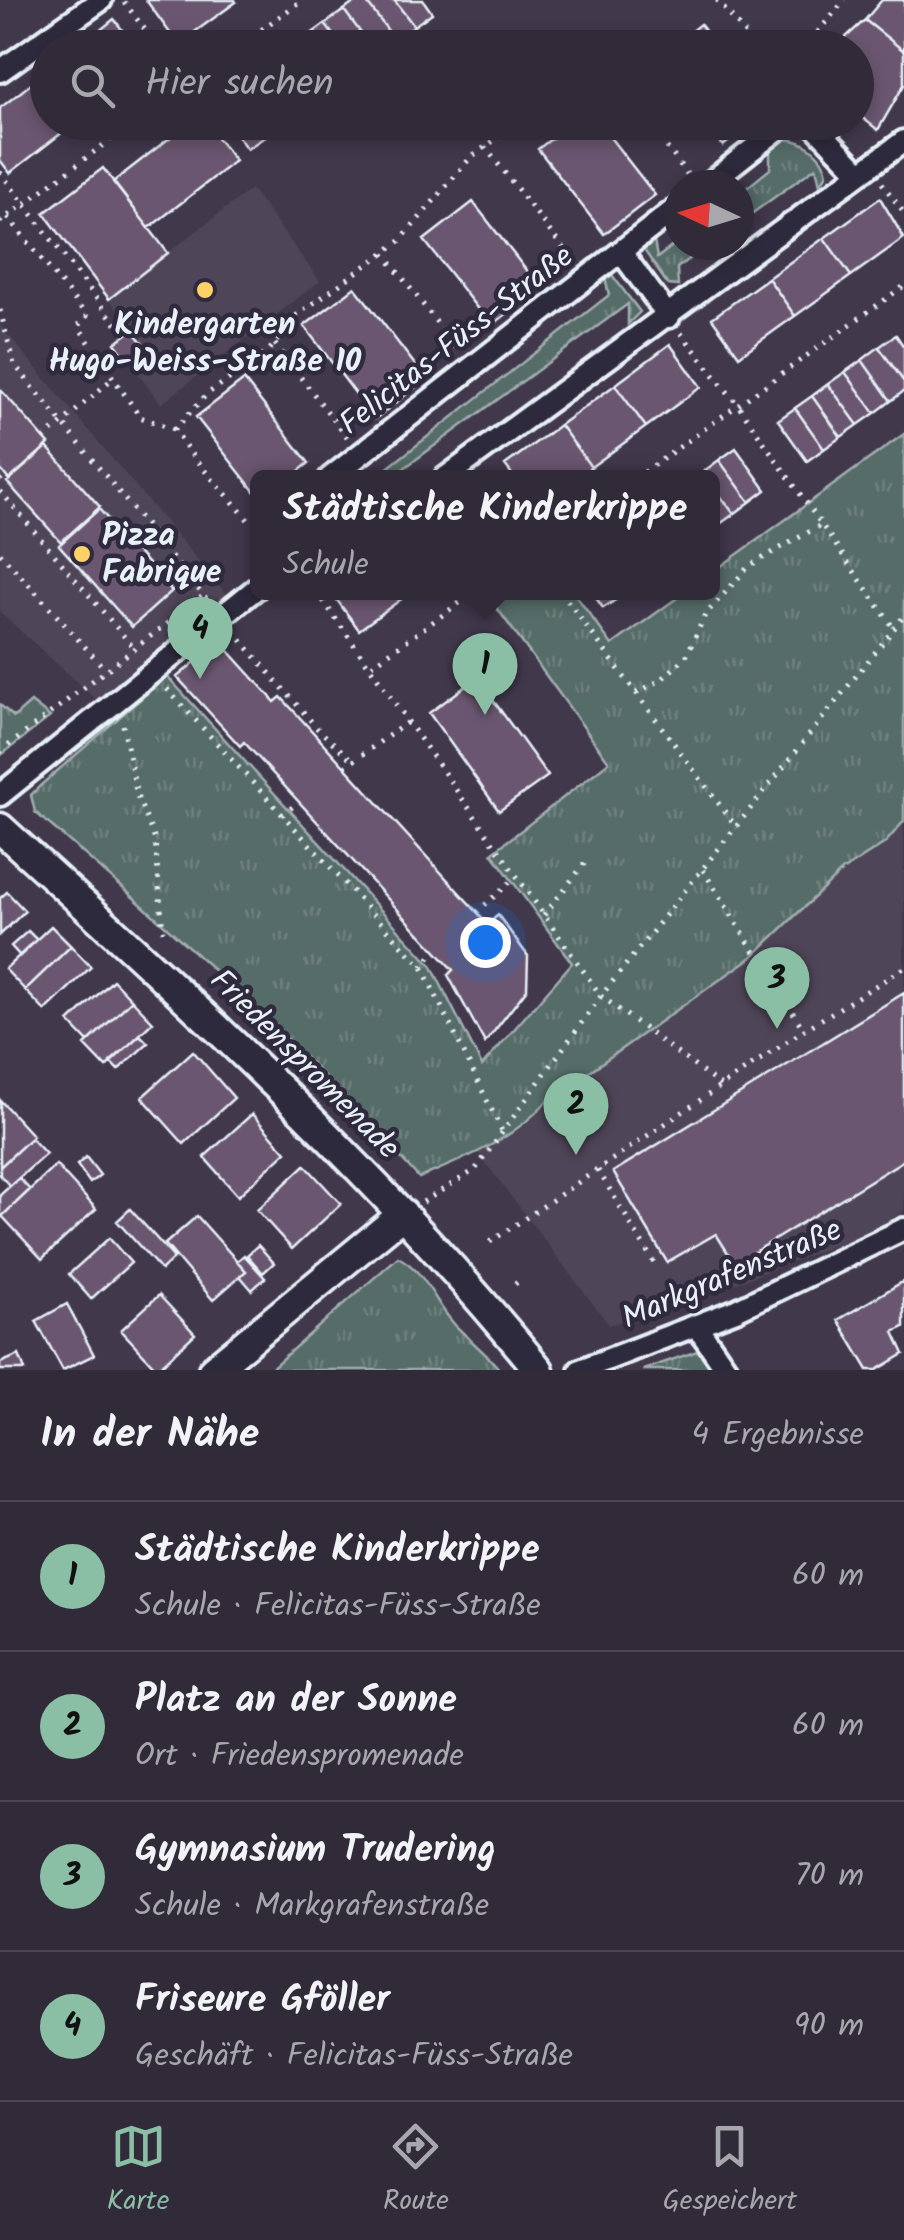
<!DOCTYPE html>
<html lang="de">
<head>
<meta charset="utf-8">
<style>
	body { margin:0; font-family:Kalam,sans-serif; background:#393241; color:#f1f3f6 }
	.compass { position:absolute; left:664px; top:170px; width:90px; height:90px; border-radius:50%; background:#312a39; box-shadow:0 5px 15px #0003; rotate:274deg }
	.you { position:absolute; left:485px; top:942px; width:35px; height:35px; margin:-25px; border:8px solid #fff; border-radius:50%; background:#1a73e8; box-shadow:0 0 0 15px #1a73e833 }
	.badge { display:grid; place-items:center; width:65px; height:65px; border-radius:50%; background:#8abfa5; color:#111; font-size:32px; font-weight:700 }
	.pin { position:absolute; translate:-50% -82px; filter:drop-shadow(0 2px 5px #0008) }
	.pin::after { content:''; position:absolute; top:52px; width:35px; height:30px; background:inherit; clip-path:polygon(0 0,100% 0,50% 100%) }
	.popup { position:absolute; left:250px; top:470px; width:470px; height:130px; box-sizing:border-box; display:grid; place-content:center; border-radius:15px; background:#312a39; filter:drop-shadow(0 2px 8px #0005); font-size:32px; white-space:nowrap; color:#a8a7ae }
	.popup b { font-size:38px; color:#f1f3f6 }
	.popup::after { content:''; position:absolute; left:50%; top:100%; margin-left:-20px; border:20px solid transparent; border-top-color:#312a39 }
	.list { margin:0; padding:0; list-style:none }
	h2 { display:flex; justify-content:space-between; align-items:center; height:130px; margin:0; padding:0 40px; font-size:42px }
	h2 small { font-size:32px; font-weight:400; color:#a8a7ae }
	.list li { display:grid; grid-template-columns:65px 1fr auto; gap:30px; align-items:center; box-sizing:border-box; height:150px; padding:0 40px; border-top:2px solid #4c4653 }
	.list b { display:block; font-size:38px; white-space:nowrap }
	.list p { margin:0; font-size:32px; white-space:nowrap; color:#a8a7ae }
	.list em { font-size:32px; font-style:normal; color:#a8a7ae }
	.icon { flex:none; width:55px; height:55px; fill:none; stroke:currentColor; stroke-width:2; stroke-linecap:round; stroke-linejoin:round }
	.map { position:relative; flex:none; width:904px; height:1370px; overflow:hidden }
	.search { position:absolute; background:#312a39; box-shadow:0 5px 15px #0003; left:30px; right:30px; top:30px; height:110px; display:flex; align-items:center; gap:25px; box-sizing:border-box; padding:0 35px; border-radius:55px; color:#a8a7ae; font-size:38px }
	.sheet { height:730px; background:#312a39 }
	nav { display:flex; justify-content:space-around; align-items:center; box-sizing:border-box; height:140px; border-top:2px solid #4c4653; background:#312a39; font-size:28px; color:#a8a7ae }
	nav a { display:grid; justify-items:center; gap:5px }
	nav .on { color:#8abfa5 }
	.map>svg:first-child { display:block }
	.built { fill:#504559 }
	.grass { fill:url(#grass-tufts); stroke:#a0aeb0; stroke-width:2.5 }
	.building { fill:#6a576f; stroke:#e8f1f8; stroke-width:2.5 }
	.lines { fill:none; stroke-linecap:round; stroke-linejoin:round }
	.minor-casing { stroke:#e8f1f8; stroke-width:28 }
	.tertiary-casing { stroke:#e8f1f8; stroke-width:35 }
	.path { stroke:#e8f1f8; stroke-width:5; stroke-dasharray:2.5 8; stroke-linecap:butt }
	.minor { stroke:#2f2a3d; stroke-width:20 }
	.tertiary { stroke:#2f2a3d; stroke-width:28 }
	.poi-dot { fill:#ffd166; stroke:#2f2a3d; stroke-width:4 }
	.labels { text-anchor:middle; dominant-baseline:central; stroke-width:9; stroke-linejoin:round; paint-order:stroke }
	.poi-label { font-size:32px; font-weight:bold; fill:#e8f1f8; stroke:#2f2a3d }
	.street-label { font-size:32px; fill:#e8f1f8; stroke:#2f2a3d }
</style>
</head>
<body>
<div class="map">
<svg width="904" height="1370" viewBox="0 0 904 1370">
	<defs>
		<pattern id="grass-tufts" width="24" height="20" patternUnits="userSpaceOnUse" patternTransform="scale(2.5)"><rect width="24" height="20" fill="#576c67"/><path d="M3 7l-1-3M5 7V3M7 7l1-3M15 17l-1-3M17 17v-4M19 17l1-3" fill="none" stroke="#6f817e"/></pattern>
	</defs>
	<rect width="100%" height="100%" fill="#41384c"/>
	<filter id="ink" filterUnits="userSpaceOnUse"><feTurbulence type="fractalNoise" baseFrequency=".01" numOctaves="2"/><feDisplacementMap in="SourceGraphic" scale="20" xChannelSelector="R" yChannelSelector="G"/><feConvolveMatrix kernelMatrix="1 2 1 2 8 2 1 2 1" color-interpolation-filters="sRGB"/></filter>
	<g filter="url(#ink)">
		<path class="built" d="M103,168L168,253L251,189L320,281L161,404L115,343L132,329L44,213Z
			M0,325L242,613L117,719L0,612Z
			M904,821V1212L859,1236L698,1298L609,1325L478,1153L525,1126L546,1102L752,957L842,871L885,843Z"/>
		<path class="grass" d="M785,139C804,140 824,154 827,174L820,185L816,167L739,223V194L770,169V149Z
			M654,241L657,258L679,241V245H709L677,268L678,286L668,285L644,250Z
			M612,275L640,312L628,324V304L392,477H376L609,295L605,278Z
			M904,434V821L885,843L842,871L752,957L546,1102C512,1141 466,1158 419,1178C301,1045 171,928 35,812L31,795L41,785L167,676L431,965L482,1066L572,963L492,853L609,762L489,597L495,593H574L612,645L684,593L712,592L713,572Z
			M31,702L50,717L0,756V705L14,717Z
			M398,1257C429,1273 435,1308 460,1330C474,1344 487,1354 500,1370H269Z
			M700,1350L713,1370H643Z"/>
		<path class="building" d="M146,0H235L236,2L178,44Z
			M358,0H365L395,40L385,48H372L344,10Z
			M365,0H394L414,26L395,40Z
			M394,0H423L432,13L414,26Z
			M882,0H904V51L865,20Z
			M344,10L372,48H343L325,24Z
			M114,19L136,48H78Z
			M865,20L904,51V85L878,130L856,113V48H834Z
			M325,24L343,48H315L307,37Z
			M700,24L718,48H670Z
			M307,37L315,48H293Z
			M45,73L48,122H76L10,173L0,160V108Z
			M190,122H205L235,161L149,228L113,182Z
			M227,122H256L266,136L247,149Z
			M256,122H283L266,136Z
			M573,122H598L655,195L604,234L538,149Z
			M705,122H753L723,146Z
			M103,168L168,253L109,299L44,213Z
			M880,198L904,238L851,276L824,238Z
			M473,202L540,288L491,326L424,240Z
			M824,238L851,276L795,316L768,278Z
			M768,278L795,316L739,356L712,318Z
			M355,287L426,379L375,419L304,326Z
			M132,330L146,347L128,361L115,343Z
			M896,335L904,347V382L879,347Z
			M670,344L701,387L646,427L615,385Z
			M879,347L904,382V391L891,401L862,360Z
			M862,360L891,401L875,413L845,372Z
			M845,372L875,413L858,425L828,384Z
			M244,380L309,463L290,478H258V496L196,417Z
			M828,384L858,425L841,437L812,396Z
			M615,385L646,427L591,467L560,425Z
			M0,389L49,444L9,480L0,469Z
			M812,396L841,437L824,449L795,408Z
			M795,408L824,449L807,461L778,420Z
			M560,425L591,467L577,478H515L505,465Z
			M47,447L100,507L61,542L7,482Z
			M736,448L766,490L750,502L719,460Z
			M719,460L750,502L734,514L712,485V478L703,472Z
			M712,485L734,514L717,526L712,519Z
			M99,509L172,591L132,627L59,545Z
			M331,592H411L359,630Z
			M592,592H617L620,597L603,608Z
			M220,641L275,702L281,697L488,924L498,915L528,956L527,989L485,1043L448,975L453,970L244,742L240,746L177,677Z
			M477,678L548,776L499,811L429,713Z
			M7,892L25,911L0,935V898Z
			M51,926L71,946L25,990L5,969Z
			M28,931L37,940L20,956L11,946Z
			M71,946L91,967L45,1011L25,990Z
			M113,980L132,1000L88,1042L69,1022Z
			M904,993V1160L735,1264L716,1234L667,1262L613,1172Z
			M132,1000L153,1022L106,1067L85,1045Z
			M140,1035L148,1043L118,1070L110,1062Z
			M193,1051L234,1098L184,1144L142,1097Z
			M0,1100L33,1136L0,1167Z
			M252,1114L286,1152L238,1196L204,1157Z
			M31,1138L46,1154L10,1186L0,1175V1167Z
			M86,1157L100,1175L90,1183L77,1165Z
			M56,1165L96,1209L42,1259L2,1216Z
			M305,1165L341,1204L292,1249L257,1210Z
			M19,1178L30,1190L0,1218V1195Z
			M130,1209L174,1258L161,1270L117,1221Z
			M197,1216L246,1271L213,1300L165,1244Z
			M109,1238L131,1263L91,1299L69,1274Z
			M258,1245L274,1263L263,1273L247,1255Z
			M244,1255L265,1278L252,1290L240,1276L246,1271L237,1261Z
			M904,1281V1327L894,1332L904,1354L877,1370H868L838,1320Z
			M159,1295L195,1334L157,1369L121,1330Z
			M67,1304L94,1355L63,1370L36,1321Z
			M19,1355L25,1370H0V1363Z"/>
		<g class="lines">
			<defs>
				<path id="minor" d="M0,71L101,0
					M811,122L859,172
					M707,185L787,122
					M621,252L669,317
					M330,478L679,206
					M445,478L904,141
					M0,795L258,587
					M696,1325L727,1370
					M580,1370L736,1310L904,1229"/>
				<path id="tertiary" d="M0,828C189,1000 377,1171 539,1370
					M213,1370L403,1214"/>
			</defs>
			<use href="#minor" class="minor-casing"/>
			<use href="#tertiary" class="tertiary-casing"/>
			<path class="path" d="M717,0L757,48
				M124,2L159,48
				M236,48L302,0
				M804,48L845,0
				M648,122L687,174
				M485,147L572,260
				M0,172L119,328
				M882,183L904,213
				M8,217L87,316L78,326L140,417L174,429
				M0,222L134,122
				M384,254L458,350
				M0,310L14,364L208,601
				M681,333L738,405L893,627
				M275,344L347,437
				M44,439L113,378
				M636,478L904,286
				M0,480L5,475
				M0,491L134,648
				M258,519L248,520C224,489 194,464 175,429L207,394L267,353L297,315L400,241L471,157L520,122
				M0,553L105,669
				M317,592L601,996L721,1086
				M561,592L737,828
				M234,632L318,729L353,761
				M372,665L475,592
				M167,689L422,967L503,1133
				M636,693L661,680L686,657L705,615L749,566L819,526
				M123,725L137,796L155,840L163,931
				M0,752L204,595
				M345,767L409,721
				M282,815L299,802
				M703,870L804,1030
				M477,912L516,877
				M544,915L588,859
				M422,967L435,951
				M598,1170L656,1266
				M423,1202L475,1170L601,996L904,616
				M490,1242L804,1030L904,968
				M515,1284L520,1280"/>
			<use href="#minor" class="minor"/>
			<use href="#tertiary" class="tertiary"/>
		</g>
	</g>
	<g class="poi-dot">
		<circle cx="205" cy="290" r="10"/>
		<circle cx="82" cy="554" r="10"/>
	</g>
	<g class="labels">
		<g class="poi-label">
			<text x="205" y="325">Kindergarten<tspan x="205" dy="37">Hugo-Weiss-Straße 10</tspan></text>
			<text x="102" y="536" text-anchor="start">Pizza<tspan x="102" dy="37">Fabrique</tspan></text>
		</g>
		<g class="street-label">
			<text transform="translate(457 341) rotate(-38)">Felicitas-Füss-Straße</text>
			<text transform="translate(304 1065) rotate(45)">Friedenspromenade</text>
			<text transform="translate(732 1275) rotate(-23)">Markgrafenstraße</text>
		</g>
	</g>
</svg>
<svg class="compass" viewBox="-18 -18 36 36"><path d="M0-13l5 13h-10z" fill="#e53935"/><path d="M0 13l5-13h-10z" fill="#a8a7ae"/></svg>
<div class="you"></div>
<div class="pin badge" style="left:485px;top:715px">1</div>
<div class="popup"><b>Städtische Kinderkrippe</b>Schule</div>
<div class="pin badge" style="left:576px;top:1155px">2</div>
<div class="pin badge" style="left:777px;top:1029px">3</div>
<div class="pin badge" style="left:200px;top:679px">4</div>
<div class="search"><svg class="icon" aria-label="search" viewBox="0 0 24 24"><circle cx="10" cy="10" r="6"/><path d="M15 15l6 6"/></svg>Hier suchen</div>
</div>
<section class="sheet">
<h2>In der Nähe<small>4 Ergebnisse</small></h2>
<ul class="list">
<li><span class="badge">1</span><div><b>Städtische Kinderkrippe</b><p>Schule · Felicitas-Füss-Straße</p></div><em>60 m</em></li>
<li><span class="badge">2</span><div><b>Platz an der Sonne</b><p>Ort · Friedenspromenade</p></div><em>60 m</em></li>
<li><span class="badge">3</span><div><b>Gymnasium Trudering</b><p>Schule · Markgrafenstraße</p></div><em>70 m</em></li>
<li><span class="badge">4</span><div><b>Friseure Gföller</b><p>Geschäft · Felicitas-Füss-Straße</p></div><em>90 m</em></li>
</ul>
</section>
<nav>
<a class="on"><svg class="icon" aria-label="map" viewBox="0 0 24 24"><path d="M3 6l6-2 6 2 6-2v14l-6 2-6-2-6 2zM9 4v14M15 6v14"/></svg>Karte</a>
<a><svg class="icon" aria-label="directions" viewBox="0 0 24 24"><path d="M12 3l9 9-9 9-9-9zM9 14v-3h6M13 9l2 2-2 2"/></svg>Route</a>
<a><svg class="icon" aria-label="saved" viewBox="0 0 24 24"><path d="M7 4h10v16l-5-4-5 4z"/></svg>Gespeichert</a>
</nav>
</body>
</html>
